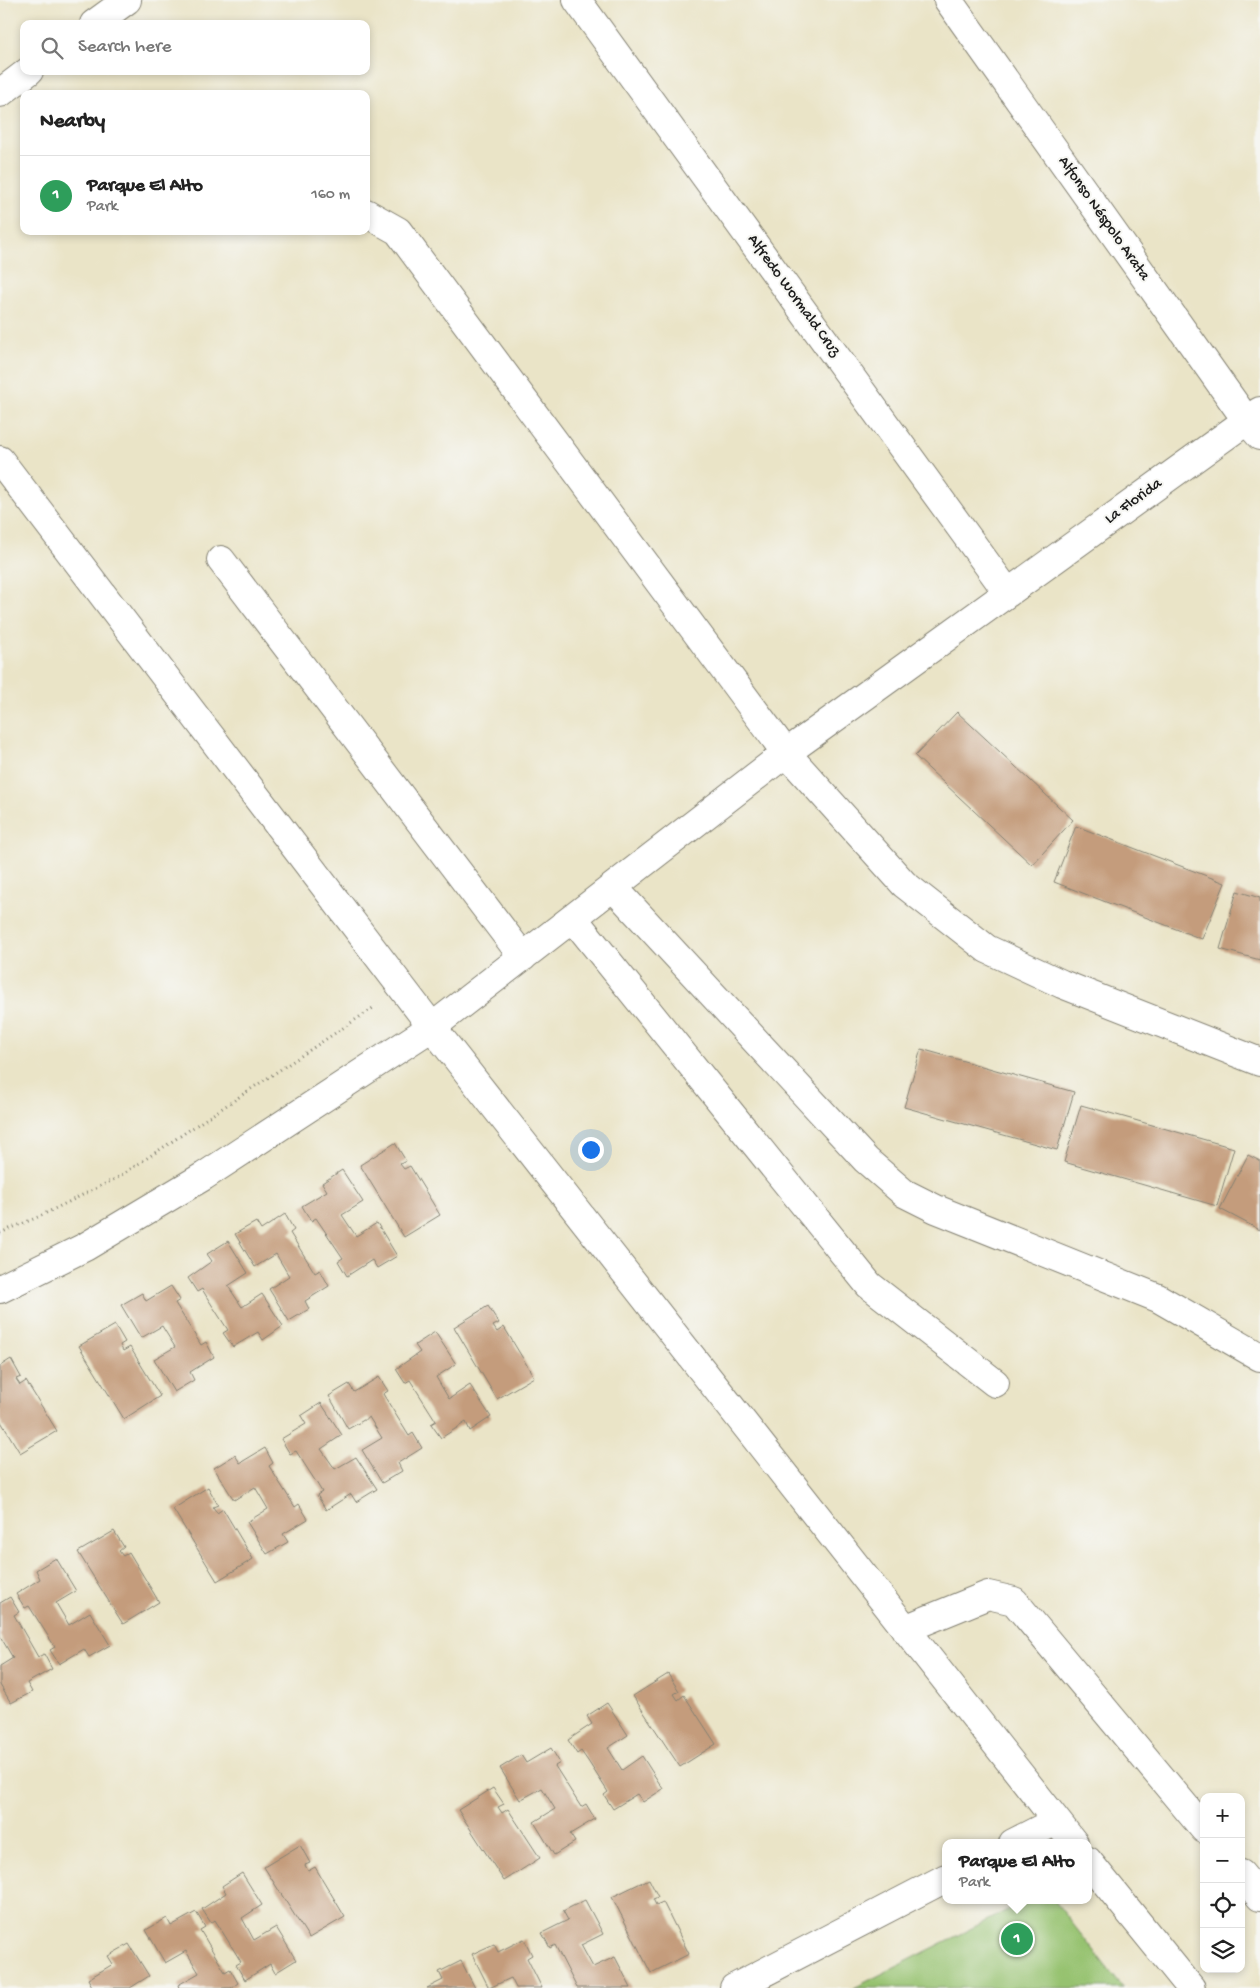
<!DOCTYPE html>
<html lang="en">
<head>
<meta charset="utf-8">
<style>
	body { margin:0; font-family:"Gochi Hand",sans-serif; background:#f6f6f6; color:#222 }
	.controls { position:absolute; right:15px; bottom:15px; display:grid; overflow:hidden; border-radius:10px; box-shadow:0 2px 8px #0003 }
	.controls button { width:45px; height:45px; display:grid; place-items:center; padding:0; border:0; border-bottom:1px solid #e0e0e0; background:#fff; color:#222; font:25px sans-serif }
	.you { position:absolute; left:590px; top:1149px; width:18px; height:18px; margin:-12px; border:4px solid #fff; border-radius:50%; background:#1a73e8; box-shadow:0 0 0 8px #1a73e833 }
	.badge { display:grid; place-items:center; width:32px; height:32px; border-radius:50%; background:#1a73e8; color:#fff; font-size:16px; font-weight:700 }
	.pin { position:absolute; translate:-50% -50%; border:2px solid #fff; box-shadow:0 1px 5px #0006 }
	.popup { position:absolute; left:942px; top:1839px; width:150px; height:65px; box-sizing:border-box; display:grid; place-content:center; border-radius:10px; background:#fff; filter:drop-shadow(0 1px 4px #0005); font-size:16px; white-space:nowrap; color:#767676 }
	.popup b { font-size:19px; color:#222 }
	.popup::after { content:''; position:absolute; left:50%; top:100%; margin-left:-10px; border:10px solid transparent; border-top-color:#fff }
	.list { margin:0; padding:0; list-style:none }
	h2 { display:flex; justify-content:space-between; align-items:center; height:65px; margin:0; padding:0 20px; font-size:21px }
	h2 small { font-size:16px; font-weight:400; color:#767676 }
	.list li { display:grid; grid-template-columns:32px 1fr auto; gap:15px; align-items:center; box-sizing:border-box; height:80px; padding:0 20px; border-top:1px solid #e0e0e0 }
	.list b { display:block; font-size:19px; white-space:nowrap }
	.list p { margin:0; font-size:16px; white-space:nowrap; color:#767676 }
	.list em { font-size:16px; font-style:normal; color:#767676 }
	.icon { flex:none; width:28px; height:28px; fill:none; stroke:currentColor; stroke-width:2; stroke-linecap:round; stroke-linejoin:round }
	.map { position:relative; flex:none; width:1260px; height:1988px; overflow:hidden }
	.search { position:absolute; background:#fff; box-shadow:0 2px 8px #0003; left:20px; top:20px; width:350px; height:55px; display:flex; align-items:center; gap:12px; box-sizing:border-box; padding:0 18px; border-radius:10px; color:#767676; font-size:19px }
	.panel { position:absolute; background:#fff; box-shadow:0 2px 8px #0003; left:20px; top:90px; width:350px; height:145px; border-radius:10px }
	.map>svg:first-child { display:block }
	.green { fill:#96c270; stroke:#596f46 }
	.building { fill:#c49c7b }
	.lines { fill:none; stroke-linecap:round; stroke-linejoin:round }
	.minor-casing { stroke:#838072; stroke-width:30 }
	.path { stroke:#838072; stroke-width:3; stroke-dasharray:1 4; stroke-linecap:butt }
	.minor { stroke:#fff; stroke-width:28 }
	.labels { text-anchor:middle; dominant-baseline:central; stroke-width:4; stroke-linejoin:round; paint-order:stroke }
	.street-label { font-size:16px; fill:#1c1c1c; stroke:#f6f6f2 }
</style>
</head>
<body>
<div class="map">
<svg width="1260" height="1988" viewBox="0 0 1260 1988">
	<rect width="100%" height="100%" fill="#f6f6f2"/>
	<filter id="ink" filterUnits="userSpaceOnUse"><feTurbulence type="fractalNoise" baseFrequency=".02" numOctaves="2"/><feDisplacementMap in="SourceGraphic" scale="10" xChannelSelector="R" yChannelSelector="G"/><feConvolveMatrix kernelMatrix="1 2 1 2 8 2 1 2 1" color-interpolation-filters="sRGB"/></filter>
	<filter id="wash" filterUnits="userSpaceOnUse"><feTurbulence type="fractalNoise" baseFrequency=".0096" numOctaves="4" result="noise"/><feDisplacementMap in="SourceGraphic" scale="20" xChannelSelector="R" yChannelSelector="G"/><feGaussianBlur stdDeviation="1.12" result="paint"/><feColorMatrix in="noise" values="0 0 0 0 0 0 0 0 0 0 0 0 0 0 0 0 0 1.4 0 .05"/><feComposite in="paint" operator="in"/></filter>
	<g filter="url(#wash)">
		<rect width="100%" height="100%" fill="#eae4c7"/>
		<path class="green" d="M1027,1900H1054L1123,1988H854Z"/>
		<g id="blocks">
			<path class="building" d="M957,712L1073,820L1032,865L915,756Z
				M1076,826L1225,883L1202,939L1054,882Z
				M1237,891L1260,898V960L1220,949Z
				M921,1049L1074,1092L1057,1150L904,1107Z
				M1081,1105L1234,1148L1217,1206L1064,1162Z
				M395,1143L406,1161L400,1164L404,1169L410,1166L440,1215L404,1237L360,1165Z
				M1248,1155L1260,1161V1230L1220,1209Z
				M342,1170L363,1202L342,1215L356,1236L377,1223L397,1256L377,1268L372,1260L347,1276L338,1261L343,1258L316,1218L311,1221L302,1206L327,1191L322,1183Z
				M285,1214L294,1230L290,1233L315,1273L320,1270L329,1286L305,1301L309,1309L289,1321L269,1289L289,1276L276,1254L255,1267L235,1234L256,1222L261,1230Z
				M228,1241L248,1273L228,1286L242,1307L262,1294L283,1326L263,1340L258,1332L233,1347L223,1333L228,1330L208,1299L202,1289L197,1292L188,1278L212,1261L207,1254Z
				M171,1286L180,1300L175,1303L201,1345L206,1342L214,1357L190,1372L194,1380L174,1392L154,1359L175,1347L162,1326L141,1338L121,1305L142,1293L146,1301Z
				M488,1306L499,1323L493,1326L497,1332L504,1327L534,1377L497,1399L454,1327Z
				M115,1325L125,1342L120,1345L123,1351L130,1347L160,1396L124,1419L79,1346Z
				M435,1332L456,1364L436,1377L449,1399L470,1385L491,1417L470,1431L466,1422L441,1438L431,1424L436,1421L410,1380L405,1383L396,1369L420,1352L415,1345Z
				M11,1359L21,1377L16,1379L20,1385L26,1381L57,1431L20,1453L0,1420V1366Z
				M379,1377L388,1391L383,1394L409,1436L413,1433L422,1448L398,1463L402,1471L382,1483L362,1450L382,1438L369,1417L348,1429L329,1396L349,1384L354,1392Z
				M321,1403L342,1435L321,1449L335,1469L356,1457L377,1489L356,1502L351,1494L326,1510L317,1495L322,1492L316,1482L296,1451L290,1454L281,1439L306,1424L301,1416Z
				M265,1448L273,1463L269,1466L295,1507L299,1504L308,1519L283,1534L288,1542L267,1554L247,1522L268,1509L255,1487L234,1500L214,1468L235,1455L240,1463Z
				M208,1487L218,1505L213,1507L217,1513L223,1509L253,1559L217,1581L173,1509Z
				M114,1531L124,1547L119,1551L123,1556L129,1552L159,1602L123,1624L78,1552Z
				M56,1558L76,1591L56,1603L69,1625L90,1612L110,1645L89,1657L84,1649L59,1664L50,1650L55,1647L29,1606L25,1608L16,1594L40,1579L36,1570Z
				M10,1597L19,1612L14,1615L38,1657L44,1654L52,1669L27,1683L32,1692L11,1703L0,1685V1666L13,1658L0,1636V1603Z
				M668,1674L679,1691L674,1694L678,1700L684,1695L716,1744L680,1767L633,1696Z
				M607,1703L628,1735L608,1748L622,1770L642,1756L663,1789L643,1802L637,1794L613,1809L604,1795L608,1792L588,1761L581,1751L577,1754L568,1740L592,1724L587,1716Z
				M551,1748L560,1763L555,1766L581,1807L586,1804L595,1819L570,1834L575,1842L554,1855L534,1822L555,1809L542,1788L520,1800L500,1768L521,1755L526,1763Z
				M493,1788L504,1804L498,1807L502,1813L508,1809L540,1858L504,1881L458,1810Z
				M300,1845L310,1863L305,1865L308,1871L315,1867L345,1917L309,1938L264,1867Z
				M242,1873L262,1905L242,1918L254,1940L276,1927L296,1960L275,1973L270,1964L245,1980L236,1965L241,1962L235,1952L215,1920L211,1923L202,1909L226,1893L222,1886Z
				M649,1879L658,1897L653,1899L656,1905L663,1902L689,1954L651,1973L612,1897Z
				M585,1900L603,1934L581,1945L593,1967L615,1957L631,1988H577L555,1945L550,1948L542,1933L568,1920L563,1911Z
				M196,1912L205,1927L200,1930L206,1940L225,1972L230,1969L238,1983L231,1988H179L178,1985L199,1973L186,1951L165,1963L146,1930L167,1918L171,1926Z
				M524,1939L532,1955L527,1958L542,1988H516L511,1978L489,1988L472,1954L494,1944L498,1952Z
				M129,1944L149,1976L130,1988H93L88,1979L113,1964L108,1956Z
				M461,1961L475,1988H427L443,1980L439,1972Z"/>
		</g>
	</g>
	<g filter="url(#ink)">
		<use href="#blocks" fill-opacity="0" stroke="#838072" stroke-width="1"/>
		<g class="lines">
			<defs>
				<path id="minor" d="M577,0L1008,593
					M948,0L1247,421L1260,436
					M94,24L127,0
					M0,93L29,71
					M366,213L398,231L786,753L904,884L987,949L1062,984L1260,1062
					M0,460L432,1027L1074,1843
					M221,560L523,957
					M613,887L866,1160L904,1193L936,1209L1158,1298L1260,1357
					M573,918L869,1285L995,1383
					M0,1289L85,1247L204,1176L432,1027L786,753L1260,411
					M905,1629L988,1595L1014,1601L1204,1829
					M1013,1843L1056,1821
					M1088,1861L1191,1988
					M1241,1874L1260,1897
					M734,1988L946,1878"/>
			</defs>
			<use href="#minor" class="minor-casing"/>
			<path class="path" d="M0,1233L38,1217L117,1178L373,1008L374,1009"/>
			<use href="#minor" class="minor"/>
		</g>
	</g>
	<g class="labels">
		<g class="street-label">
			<text transform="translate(1103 219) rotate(55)">Alfonso Néspolo Arata</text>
			<text transform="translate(793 296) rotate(54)">Alfredo Wormald Cruz</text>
			<text transform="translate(1134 502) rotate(-36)">La Florida</text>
		</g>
	</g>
</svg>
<div class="controls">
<button>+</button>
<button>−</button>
<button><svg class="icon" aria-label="locate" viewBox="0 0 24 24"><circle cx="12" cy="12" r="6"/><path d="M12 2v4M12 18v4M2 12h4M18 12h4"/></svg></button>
<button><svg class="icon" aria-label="layers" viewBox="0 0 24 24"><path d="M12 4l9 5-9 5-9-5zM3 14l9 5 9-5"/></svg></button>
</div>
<div class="you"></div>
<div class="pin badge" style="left:1017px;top:1939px;background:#2e9e5b">1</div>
<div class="popup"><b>Parque El Alto</b>Park</div>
<div class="search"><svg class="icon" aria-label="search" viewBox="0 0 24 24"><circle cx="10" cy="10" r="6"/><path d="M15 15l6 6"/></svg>Search here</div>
<section class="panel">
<h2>Nearby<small></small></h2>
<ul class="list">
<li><span class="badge" style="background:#2e9e5b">1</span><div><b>Parque El Alto</b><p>Park</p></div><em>160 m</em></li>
</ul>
</section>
</div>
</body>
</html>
